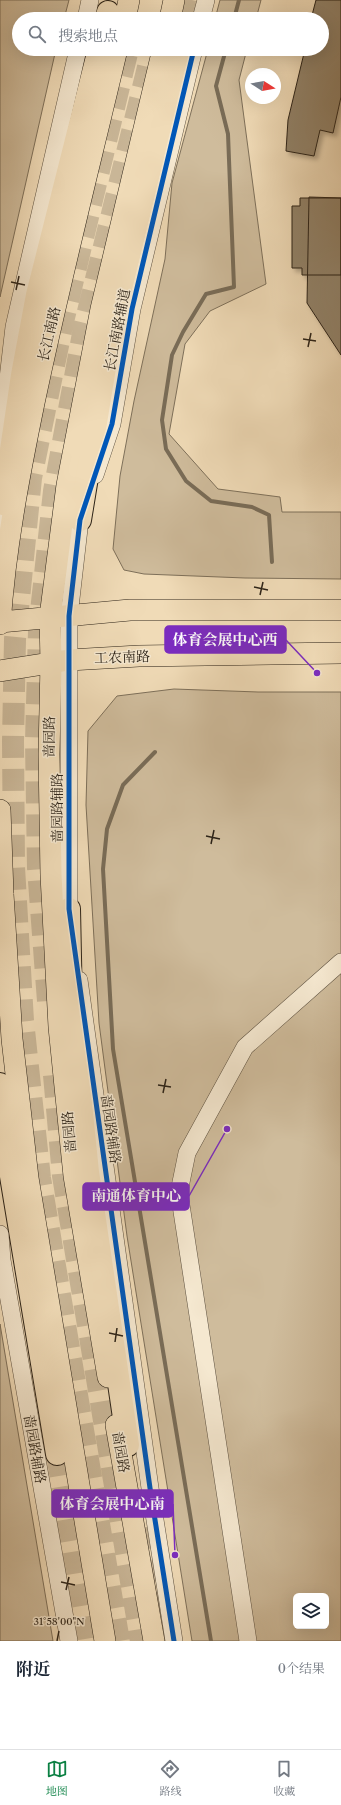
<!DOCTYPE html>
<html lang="zh">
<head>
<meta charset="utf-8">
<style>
	body { margin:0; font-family:"Libre Caslon Text","Noto Serif SC",serif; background:#f6f6f7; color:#1f2937 }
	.controls { position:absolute; right:12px; bottom:12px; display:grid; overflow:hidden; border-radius:6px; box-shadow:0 4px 16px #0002 }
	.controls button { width:36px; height:36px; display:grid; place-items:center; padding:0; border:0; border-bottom:1px solid #e0e1e3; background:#fff; color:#1f2937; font:20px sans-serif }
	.compass { position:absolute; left:245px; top:68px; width:36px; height:36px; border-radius:50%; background:#fff; box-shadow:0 4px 16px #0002; rotate:101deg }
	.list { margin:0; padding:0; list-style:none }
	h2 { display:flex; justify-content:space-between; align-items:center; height:52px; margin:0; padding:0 16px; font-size:17px }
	h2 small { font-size:13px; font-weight:400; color:#747a83 }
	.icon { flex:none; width:22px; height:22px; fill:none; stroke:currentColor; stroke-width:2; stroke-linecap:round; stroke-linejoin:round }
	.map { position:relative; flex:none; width:341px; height:1641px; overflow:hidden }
	.search { position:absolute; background:#fff; box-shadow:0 4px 16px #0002; left:12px; right:12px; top:12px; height:44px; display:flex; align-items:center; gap:10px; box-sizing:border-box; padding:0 14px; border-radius:22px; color:#747a83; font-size:15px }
	.sheet { height:108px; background:#fff }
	nav { display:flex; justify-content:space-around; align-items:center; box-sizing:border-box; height:56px; border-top:1px solid #e0e1e3; background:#fff; font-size:11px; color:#747a83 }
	nav a { display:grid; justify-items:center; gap:2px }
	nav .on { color:#0b8043 }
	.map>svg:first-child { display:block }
	.green { fill:#cfbc9c; stroke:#7e705a; fill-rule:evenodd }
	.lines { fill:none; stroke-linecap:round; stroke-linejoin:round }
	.stream { stroke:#796c57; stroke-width:4 }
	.building { fill:#92836b; stroke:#2c2318; filter:url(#shadow) }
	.highway-tunnel { stroke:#c9b697; stroke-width:22; stroke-dasharray:22 11; stroke-linecap:butt }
	.minor-casing { stroke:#5d5140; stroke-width:18 }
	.major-casing { stroke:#2c2318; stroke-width:22 }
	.highway-casing { stroke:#2c2318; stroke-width:24 }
	.minor { stroke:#f5e8d0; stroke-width:17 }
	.major { stroke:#f0dbb7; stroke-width:21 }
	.highway { stroke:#f0dbb7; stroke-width:22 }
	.cycleway-casing { stroke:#f5e8d0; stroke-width:8 }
	.cycleway { stroke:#0057b8; stroke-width:5 }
	.ticks { fill:none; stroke:#2c2318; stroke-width:1.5 }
	.labels { text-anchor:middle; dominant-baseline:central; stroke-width:3; stroke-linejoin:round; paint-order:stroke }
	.street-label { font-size:14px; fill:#2c2318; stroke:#f5e8d0 }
	.ticks-label { font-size:10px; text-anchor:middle; fill:#2c2318; stroke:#f5e8d0; stroke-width:3; stroke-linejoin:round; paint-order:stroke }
	.leader { fill:none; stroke:#7b2cbf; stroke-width:1.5 }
	.callout-dot { fill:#7b2cbf; stroke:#f5e8d0; stroke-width:1.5 }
	.callout { fill:#7b2cbf; stroke:#7b2cbf; stroke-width:1.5 }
	.callout-label { font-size:15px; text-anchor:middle; font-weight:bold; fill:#fff }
</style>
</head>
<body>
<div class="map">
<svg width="341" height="1641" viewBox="0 0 341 1641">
	<defs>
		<filter id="shadow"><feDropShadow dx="3.5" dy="3.5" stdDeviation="2" flood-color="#0004"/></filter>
	</defs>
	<rect width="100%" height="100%" fill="#f0dbb7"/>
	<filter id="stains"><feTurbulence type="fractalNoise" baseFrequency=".005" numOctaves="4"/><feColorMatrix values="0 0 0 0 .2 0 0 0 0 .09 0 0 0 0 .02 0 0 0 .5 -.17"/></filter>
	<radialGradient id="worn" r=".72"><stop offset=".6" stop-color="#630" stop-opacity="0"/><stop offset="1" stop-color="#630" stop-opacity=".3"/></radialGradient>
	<path class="green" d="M0,0H69L64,19H19V49H56L0,297Z
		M220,0H261L256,19H215Z
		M208,49H247L239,80L266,284L210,311L185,344L169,434L218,489L280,497L282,512H341V579L245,578L144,574L124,570L113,549L120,476L134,401L165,259L172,183Z
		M174,689L258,692H341V1641H192L127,1236L99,1023L86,805L88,731L117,696ZM296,1596H326V1626H296Z
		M0,1324L53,1641H0Z"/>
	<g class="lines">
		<path class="stream" d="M234,19L239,0
			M226,49L216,86L228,134L234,287L206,294L183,332L172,355L162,420L166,449L186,481L211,501L252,507L269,515L272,562
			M155,752L123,785L107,829L103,869L113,1049L211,1641"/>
	</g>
	<path class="building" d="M316,0H341V97L333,133L320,130L314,156L286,151L288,120L305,49H322V19H311Z
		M309,197L341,198V355L307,303Z
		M300,198H341V275H302V268H292V206H300Z"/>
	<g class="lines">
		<path class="highway-tunnel" d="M187,19L192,0
			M48,1001L38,868L36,742L39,630L54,491L84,328L148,67
			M54,1075L63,1176L141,1641
			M57,1454L87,1641
			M138,1495L164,1626
			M119,1641L40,1178L23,1021L14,867L13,741L15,639L31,478L62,326L128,49"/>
		<defs>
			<path id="minor" d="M86,19L90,0
				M201,19L206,0
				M4,447V413L14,327L78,49
				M95,475L112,424L132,309L194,49
				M0,526L3,491
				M71,920L69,909V616L80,520L84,508
				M79,980L150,1488L174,1641
				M0,1234L2,1260L69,1641
				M248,1641L179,1192L187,1153L245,1047L341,962"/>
			<path id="major" d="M125,19L129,0
				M170,19L174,0
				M0,622L130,610H341
				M0,624C5,549 19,476 34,403C59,284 89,167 117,49
				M0,671L69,660L139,656L341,653
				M0,810L3,894L12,1039L28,1178L105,1641
				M108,1377L74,1176L59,1027L51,875L49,754L51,663L50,617L67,485L101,309L163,49
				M116,1425L154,1641"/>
			<path id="highway" d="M106,19L108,12
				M3,504L22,375L37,295L99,49
				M80,520L112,325L180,49
				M69,909L71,1005L88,1172L128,1445
				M0,1084L6,1146L57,1454"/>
		</defs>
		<use href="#minor" class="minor-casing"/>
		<use href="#major" class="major-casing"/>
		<use href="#highway" class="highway-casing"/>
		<use href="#minor" class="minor"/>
		<use href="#major" class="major"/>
		<use href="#highway" class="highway"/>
		<defs>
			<path id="cycleway" d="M174,1641L150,1488L69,909V616L80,520L112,424L132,309L194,49"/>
		</defs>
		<use href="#cycleway" class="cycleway-casing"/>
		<use href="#cycleway" class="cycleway"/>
	</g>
	<path class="ticks" d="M11,282L25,285M16,290L19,276M303,339L316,341M308,347L311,333M254,587L268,590M260,595L263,582M206,836L220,839M211,844L214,830M158,1085L171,1087M163,1093L166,1079M109,1333L123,1336M115,1342L117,1328M61,1582L75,1585M66,1590L69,1577M57,1641L59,1631"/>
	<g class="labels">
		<g class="street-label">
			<text transform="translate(117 330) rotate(-79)">长江南路辅道</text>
			<text transform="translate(49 334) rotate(-77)">长江南路</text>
			<text transform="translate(122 657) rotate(-2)">工农南路</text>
			<text transform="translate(49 737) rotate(-89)">啬园路</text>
			<text transform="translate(57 808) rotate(-90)">啬园路辅路</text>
			<text transform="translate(111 1129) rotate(82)">啬园路辅路</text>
			<text transform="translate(69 1132) rotate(-95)">啬园路</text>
			<text transform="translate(35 1449) rotate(80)">啬园路辅路</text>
			<text transform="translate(121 1452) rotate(80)">啬园路</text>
		</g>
	</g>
	<g class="ticks-label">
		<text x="59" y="1625">31°58'00"N</text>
	</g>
	<path class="leader" d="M317 673L286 640M227 1129L189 1196M175 1555L173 1504"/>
	<g class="callout-dot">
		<circle cx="317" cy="673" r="4"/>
		<circle cx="227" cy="1129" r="4"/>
		<circle cx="175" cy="1555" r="4"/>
	</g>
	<g class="callout">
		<rect x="165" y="626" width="121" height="27" rx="4"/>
		<rect x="83" y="1183" width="106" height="27" rx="4"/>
		<rect x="52" y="1490" width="121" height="27" rx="4"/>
	</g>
	<g class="callout-label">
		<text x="225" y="645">体育会展中心西</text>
		<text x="136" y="1201">南通体育中心</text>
		<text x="112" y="1509">体育会展中心南</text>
	</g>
	<rect width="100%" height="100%" filter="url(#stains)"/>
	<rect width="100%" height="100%" fill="url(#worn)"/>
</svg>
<div class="controls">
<button><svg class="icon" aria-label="layers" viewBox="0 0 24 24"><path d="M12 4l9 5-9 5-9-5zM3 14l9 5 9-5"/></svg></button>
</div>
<svg class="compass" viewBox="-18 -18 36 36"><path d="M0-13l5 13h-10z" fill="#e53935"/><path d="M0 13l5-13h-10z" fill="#747a83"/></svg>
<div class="search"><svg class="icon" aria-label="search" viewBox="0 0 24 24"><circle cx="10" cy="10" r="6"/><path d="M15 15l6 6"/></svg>搜索地点</div>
</div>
<section class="sheet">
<h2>附近<small>0个结果</small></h2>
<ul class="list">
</ul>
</section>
<nav>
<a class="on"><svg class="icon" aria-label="map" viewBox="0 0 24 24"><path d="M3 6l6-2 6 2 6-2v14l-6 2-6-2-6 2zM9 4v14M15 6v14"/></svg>地图</a>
<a><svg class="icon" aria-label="directions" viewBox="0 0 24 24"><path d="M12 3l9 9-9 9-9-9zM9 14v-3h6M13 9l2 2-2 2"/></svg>路线</a>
<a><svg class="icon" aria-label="saved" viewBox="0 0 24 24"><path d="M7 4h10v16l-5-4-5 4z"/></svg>收藏</a>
</nav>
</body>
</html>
